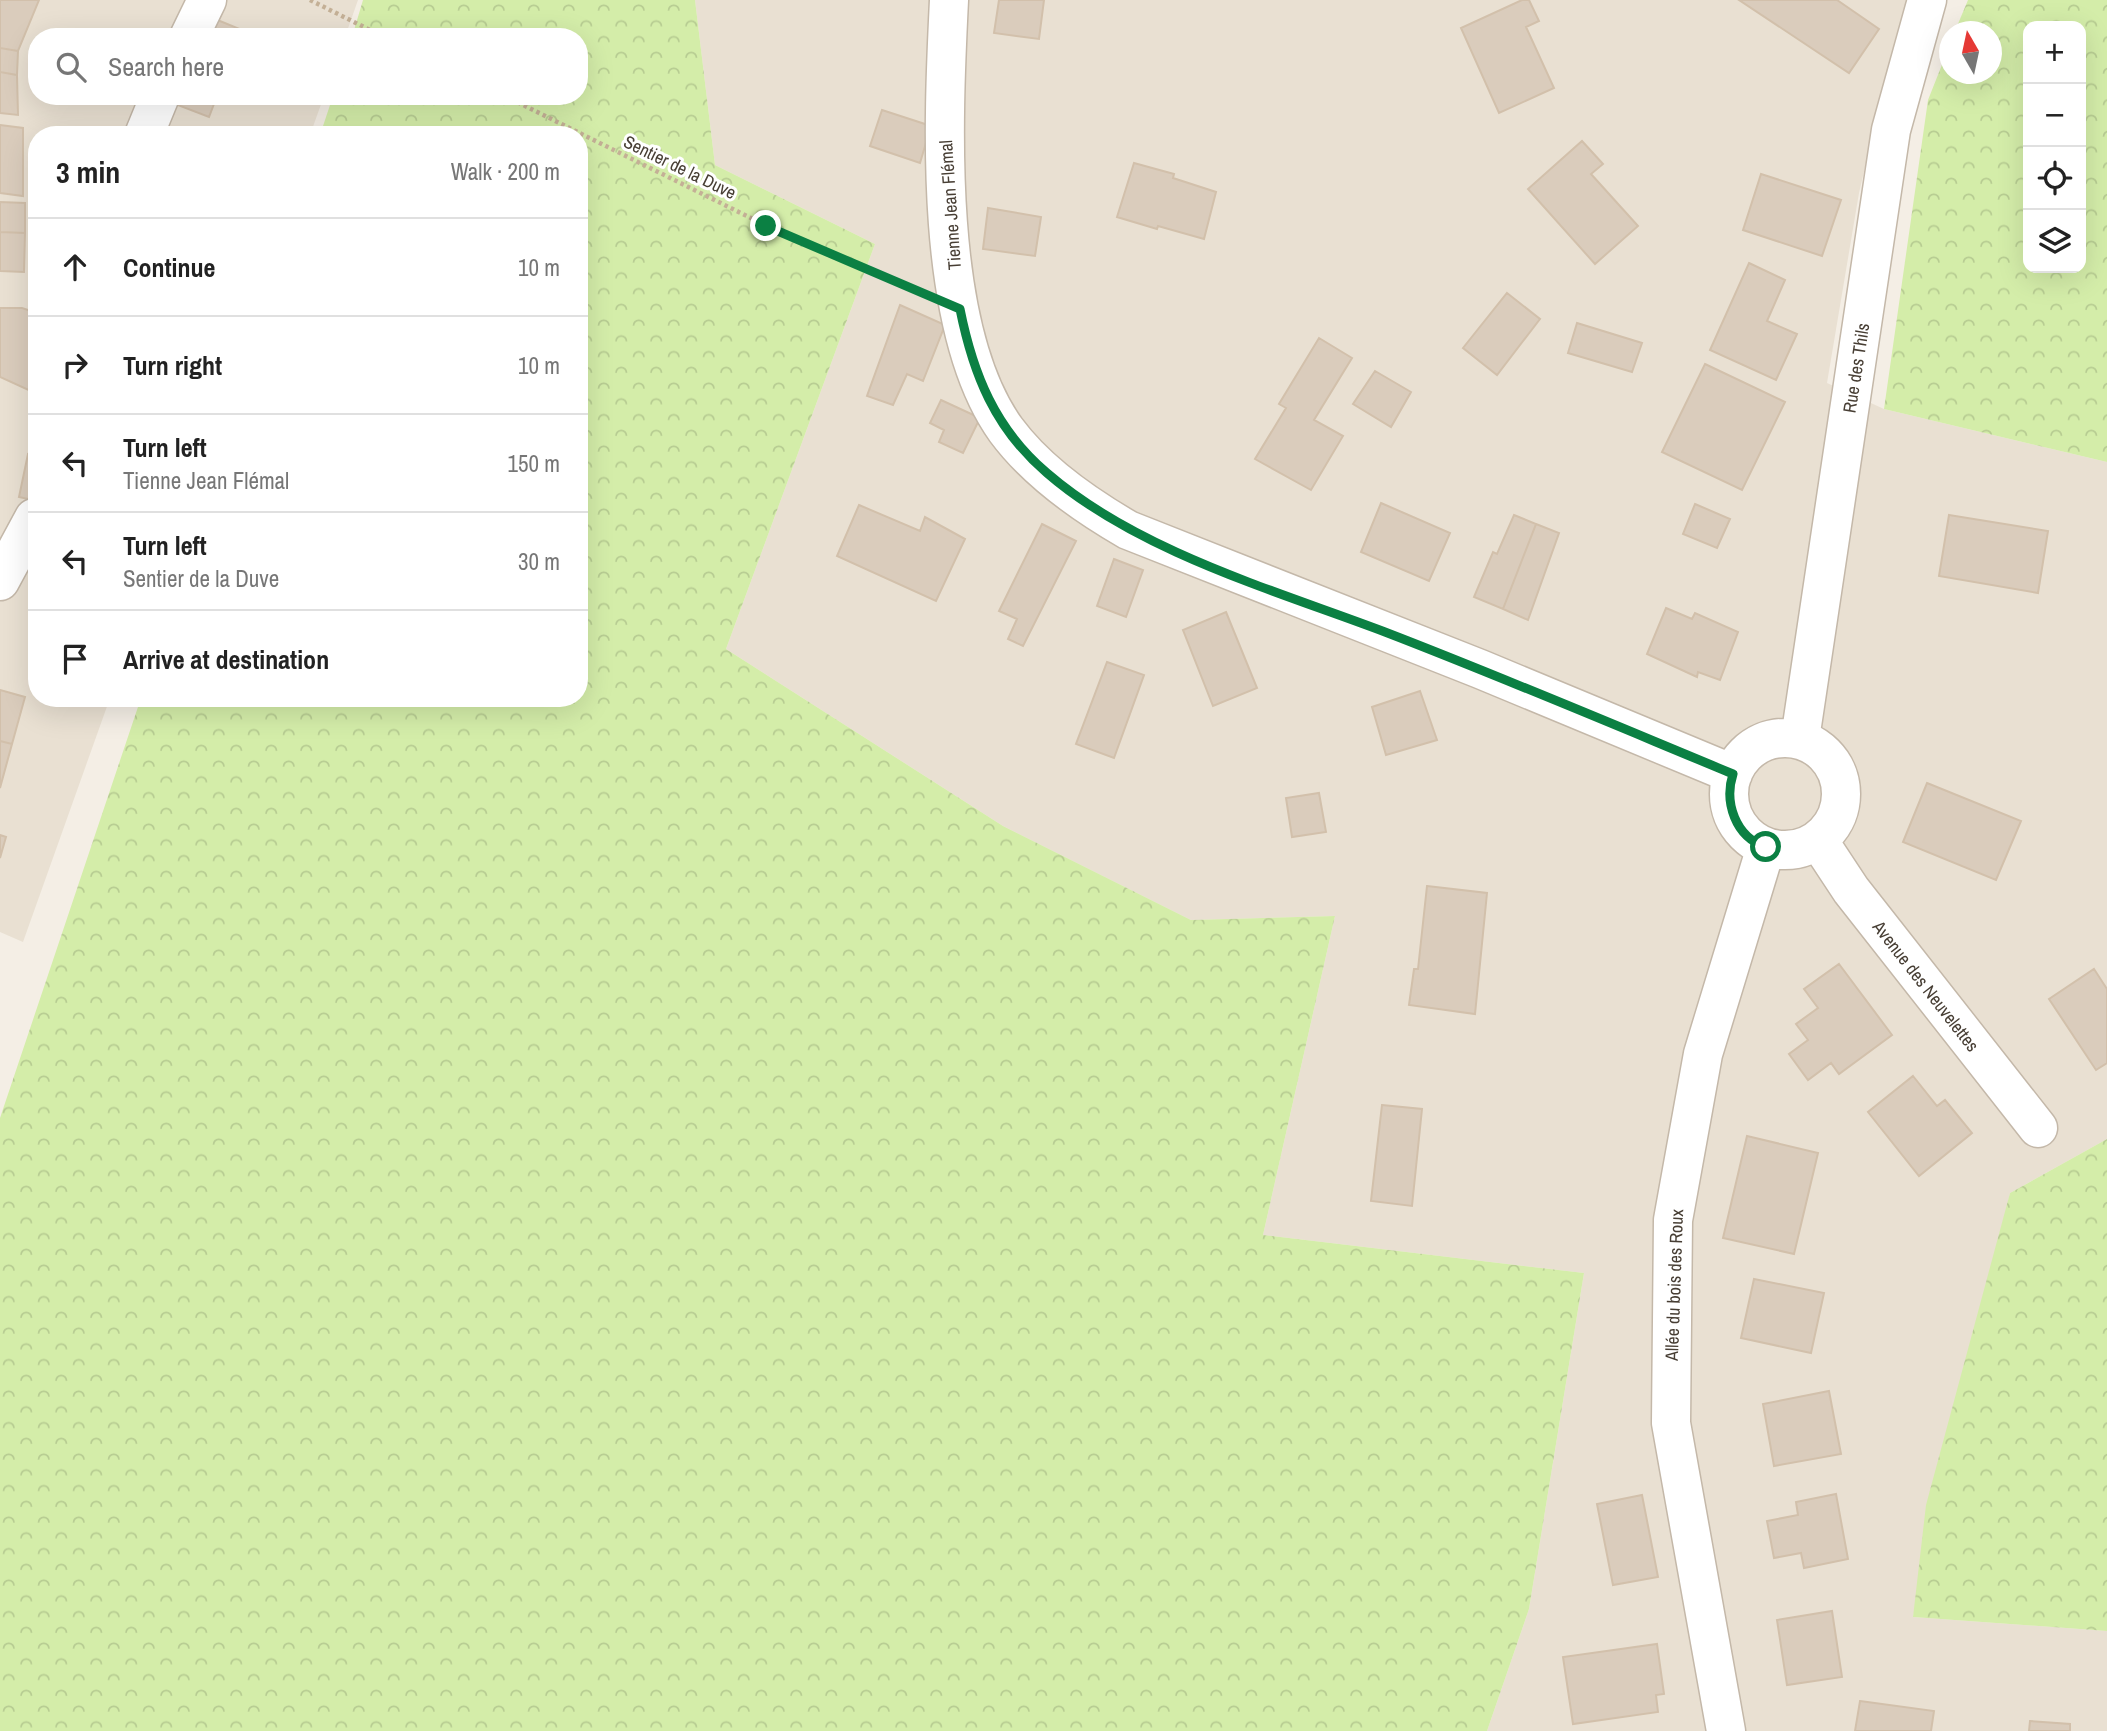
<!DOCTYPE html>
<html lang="en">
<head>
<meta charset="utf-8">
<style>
	body { margin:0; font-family:"Archivo Narrow",sans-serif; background:#f6f6f6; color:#222 }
	.controls { position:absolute; right:21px; top:21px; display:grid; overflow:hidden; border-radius:14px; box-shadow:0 7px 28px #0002 }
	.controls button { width:63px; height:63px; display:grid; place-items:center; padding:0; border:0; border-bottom:2px solid #e0e0e0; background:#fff; color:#222; font:35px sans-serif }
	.compass { position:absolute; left:1939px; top:21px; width:63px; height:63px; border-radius:50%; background:#fff; box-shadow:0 7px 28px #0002; rotate:351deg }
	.stop { position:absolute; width:21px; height:21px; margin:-16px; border:5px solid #0b8043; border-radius:50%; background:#fff }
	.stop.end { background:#0b8043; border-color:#fff; box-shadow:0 2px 7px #0008 }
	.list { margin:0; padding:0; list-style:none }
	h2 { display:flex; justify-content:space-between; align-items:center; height:91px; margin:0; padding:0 28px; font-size:30px }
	h2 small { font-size:23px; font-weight:400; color:#767676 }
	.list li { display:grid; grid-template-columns:46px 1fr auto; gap:21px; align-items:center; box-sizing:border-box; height:98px; padding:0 28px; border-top:2px solid #e0e0e0 }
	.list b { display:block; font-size:26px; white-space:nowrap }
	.list p { margin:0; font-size:23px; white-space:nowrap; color:#767676 }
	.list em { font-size:23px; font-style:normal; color:#767676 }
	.icon { flex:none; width:38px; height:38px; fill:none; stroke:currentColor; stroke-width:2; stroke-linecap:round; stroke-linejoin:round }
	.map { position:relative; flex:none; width:2107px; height:1731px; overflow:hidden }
	.search { position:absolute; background:#fff; box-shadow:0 7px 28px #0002; left:28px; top:28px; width:560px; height:77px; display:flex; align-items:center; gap:18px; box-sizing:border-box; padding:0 24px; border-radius:28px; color:#767676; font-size:26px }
	.panel { position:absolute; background:#fff; box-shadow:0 7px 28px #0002; left:28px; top:126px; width:560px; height:581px; border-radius:28px }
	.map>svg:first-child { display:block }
	.residential { fill:#e9e0d2 }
	.forest { fill:url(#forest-crowns); fill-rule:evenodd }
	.building { fill:#daccbc; stroke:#d2c0ab; stroke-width:2 }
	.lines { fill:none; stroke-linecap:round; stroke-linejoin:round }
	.minor-casing { stroke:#c4b8a9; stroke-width:41 }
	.path { stroke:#c4b096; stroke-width:4.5; stroke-dasharray:3.5 3.5; stroke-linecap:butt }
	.minor { stroke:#fff; stroke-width:38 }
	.route { stroke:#0b8043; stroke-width:9 }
	.labels { text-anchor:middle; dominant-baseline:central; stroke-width:6; stroke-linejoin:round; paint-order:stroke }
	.street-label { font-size:18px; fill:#473e34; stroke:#fff }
</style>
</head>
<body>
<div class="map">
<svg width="2107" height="1731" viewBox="0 0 2107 1731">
	<defs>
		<pattern id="forest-crowns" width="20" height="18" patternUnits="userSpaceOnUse" patternTransform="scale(1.75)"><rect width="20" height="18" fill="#d4eda9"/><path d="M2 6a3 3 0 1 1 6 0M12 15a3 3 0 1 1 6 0" fill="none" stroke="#b7cc92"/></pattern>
	</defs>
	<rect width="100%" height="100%" fill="#f4eee5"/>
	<path class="residential" d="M0,0H358L345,37H37V96H324L310,135H37V698H110L23,942L0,932Z
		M695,0H1911L1883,90L1859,193L1827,383L1884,409L2107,462V1139L2010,1193L1913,1617L2107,1631V1731H1487L1529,1609L1584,1273L1263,1235L1335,916L1191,920L1003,826L726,649L875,244L715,165Z"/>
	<path class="forest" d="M363,0H695L715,165L875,244L726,649L1003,826L1191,920L1335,916L1263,1235L1584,1273L1529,1609L1487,1731H0V1118L141,698H579V135H320L333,96H579V37H352Z
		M1968,0H2107V462L1884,409L1928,100L1949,47L1950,74H1992V32L1955,31ZM2028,26H2081V268H2028Z
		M2107,1139V1631L1913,1617L1926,1505L2010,1193Z"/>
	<path class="building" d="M0,0H39L18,51L0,48Z
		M999,0H1044L1039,39L994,33Z
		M1522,0H1529L1539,21L1526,27L1554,88L1499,113L1461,28Z
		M1739,0H1837L1879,29L1849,73Z
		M215,19L259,37H208Z
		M0,48L18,51L17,75L0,72Z
		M0,72L17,75L18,115L0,113Z
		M173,96H217L209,117L170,102Z
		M882,110L931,126L920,163L870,146Z
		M0,125L23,128V196L0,193Z
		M1582,141L1603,164L1591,174L1638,226L1595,264L1528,189Z
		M1134,163L1174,174L1173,178L1216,192L1204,239L1158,226L1157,229L1117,217Z
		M1761,174L1841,200L1822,256L1743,230Z
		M0,202L25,203V233L0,232Z
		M988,208L1041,217L1035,256L983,249Z
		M0,232L25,233L24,272L0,271Z
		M1749,263L1785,280L1767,321L1797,334L1776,380L1710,350Z
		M1507,293L1540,319L1497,375L1463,348Z
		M900,305L945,325L923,381L907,374L893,405L867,396Z
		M0,308H22L37,313V366L33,392L0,377Z
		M1577,323L1642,343L1632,372L1568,353Z
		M1319,338L1352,358L1314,420L1343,436L1311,490L1255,459L1286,408L1279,404Z
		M1705,364L1785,402L1742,490L1662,452Z
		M1375,371L1411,392L1391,427L1353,404Z
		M941,400L980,418L963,453L939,442L944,430L930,423Z
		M28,454L37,456V501L19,497Z
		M1381,503L1450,533L1429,581L1361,552Z
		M1695,504L1730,519L1717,548L1683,534Z
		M859,505L920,531L925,517L965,539L936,601L837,556Z
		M1514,515L1536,524L1503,609L1474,597L1493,552L1497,554Z
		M1949,515L2048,531L2038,593L1939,576Z
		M1042,524L1076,541L1023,646L1008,639L1017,619L999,611Z
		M1536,524L1559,533L1528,620L1503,609Z
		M1114,559L1143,570L1126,617L1097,606Z
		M1666,608L1692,619L1695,613L1738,632L1720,680L1698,672L1697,677L1647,654Z
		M1226,612L1257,688L1213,706L1183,630Z
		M1107,662L1144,675L1114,758L1076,744Z
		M0,690L25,697L12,744L0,741Z
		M1420,691L1437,740L1386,755L1372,707Z
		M0,741L12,744L0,788Z
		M1927,783L2021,821L1996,880L1903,842Z
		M1319,793L1326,832L1292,837L1286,798Z
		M0,835L6,837L0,858Z
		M1427,886L1487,893L1475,1014L1409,1005L1414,969H1418Z
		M1839,964L1892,1035L1839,1074L1831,1063L1808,1080L1789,1054L1808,1040L1796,1024L1818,1008L1804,989Z
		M2094,969L2107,989V1063L2096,1070L2049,999Z
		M1913,1076L1937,1106L1945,1100L1972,1133L1919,1176L1868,1112Z
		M1382,1105L1422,1109L1412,1206L1371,1201Z
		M1747,1136L1818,1153L1794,1254L1723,1238Z
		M1754,1279L1824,1293L1811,1353L1741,1338Z
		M1829,1391L1841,1454L1774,1466L1763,1404Z
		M1836,1494L1848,1559L1804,1568L1801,1553L1774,1558L1767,1521L1798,1515L1796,1502Z
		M1642,1495L1658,1577L1613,1585L1597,1504Z
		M1832,1611L1842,1677L1787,1685L1777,1620Z
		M1657,1644L1664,1694L1656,1695L1658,1712L1573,1724L1563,1657Z
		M1860,1701L1934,1711L1931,1731H1855Z
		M2030,1721L2070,1724V1731H2029Z"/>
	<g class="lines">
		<defs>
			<path id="minor" d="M949,0C943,121 933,329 1006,430C1037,472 1083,504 1128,530L1480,669L1733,774
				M189,37L207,0
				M144,135L160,96
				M0,581L34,518
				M1729 794a56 56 0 1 1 112 0a56 56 0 1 1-112 0Z
				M1800,739L1891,130L1927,0
				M1818,840L1851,890L2038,1128
				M1726,1731L1671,1423L1673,1220L1703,1054L1766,847"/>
		</defs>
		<use href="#minor" class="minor-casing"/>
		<path class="path" d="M310,0L384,37
			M505,96L767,226L917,292"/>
		<use href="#minor" class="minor"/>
	</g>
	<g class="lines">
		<path class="route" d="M766,226L960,309C973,374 995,429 1047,473C1137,551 1274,590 1385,632C1502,677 1617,726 1733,774C1724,802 1735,837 1766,847"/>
	</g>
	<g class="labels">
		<g class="street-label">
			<text transform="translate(680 167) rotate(26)">Sentier de la Duve</text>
			<text transform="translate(950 205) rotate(-94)">Tienne Jean Flémal</text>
			<text transform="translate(1856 368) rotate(-81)">Rue des Thils</text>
			<text transform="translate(1926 986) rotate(52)">Avenue des Neuvelettes</text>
			<text transform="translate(1674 1285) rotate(-88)">Allée du bois des Roux</text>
		</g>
	</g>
</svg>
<div class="controls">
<button>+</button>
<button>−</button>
<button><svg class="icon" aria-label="locate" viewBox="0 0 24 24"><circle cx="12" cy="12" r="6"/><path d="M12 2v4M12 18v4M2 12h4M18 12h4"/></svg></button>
<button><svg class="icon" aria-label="layers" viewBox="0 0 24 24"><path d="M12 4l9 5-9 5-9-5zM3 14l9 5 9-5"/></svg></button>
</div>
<svg class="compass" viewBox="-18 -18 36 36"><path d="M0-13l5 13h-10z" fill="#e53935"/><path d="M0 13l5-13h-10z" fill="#767676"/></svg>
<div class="stop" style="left:1766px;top:847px"></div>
<div class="stop end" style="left:766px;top:226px"></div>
<div class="search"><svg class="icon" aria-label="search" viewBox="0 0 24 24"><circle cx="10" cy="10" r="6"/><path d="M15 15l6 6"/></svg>Search here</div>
<section class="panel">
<h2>3 min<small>Walk · 200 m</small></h2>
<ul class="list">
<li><svg class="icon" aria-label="ahead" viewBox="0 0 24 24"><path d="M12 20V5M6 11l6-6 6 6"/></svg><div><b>Continue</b></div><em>10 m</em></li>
<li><svg class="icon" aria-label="right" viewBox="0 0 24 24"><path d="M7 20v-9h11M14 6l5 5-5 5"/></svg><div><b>Turn right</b></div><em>10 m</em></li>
<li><svg class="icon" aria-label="left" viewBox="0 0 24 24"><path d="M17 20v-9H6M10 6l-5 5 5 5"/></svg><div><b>Turn left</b><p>Tienne Jean Flémal</p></div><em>150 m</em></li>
<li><svg class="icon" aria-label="left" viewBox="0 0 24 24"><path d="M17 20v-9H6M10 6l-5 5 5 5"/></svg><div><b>Turn left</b><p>Sentier de la Duve</p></div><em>30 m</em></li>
<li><svg class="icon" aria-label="arrive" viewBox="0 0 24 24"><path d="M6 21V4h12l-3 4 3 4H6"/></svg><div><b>Arrive at destination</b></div></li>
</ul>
</section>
</div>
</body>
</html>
